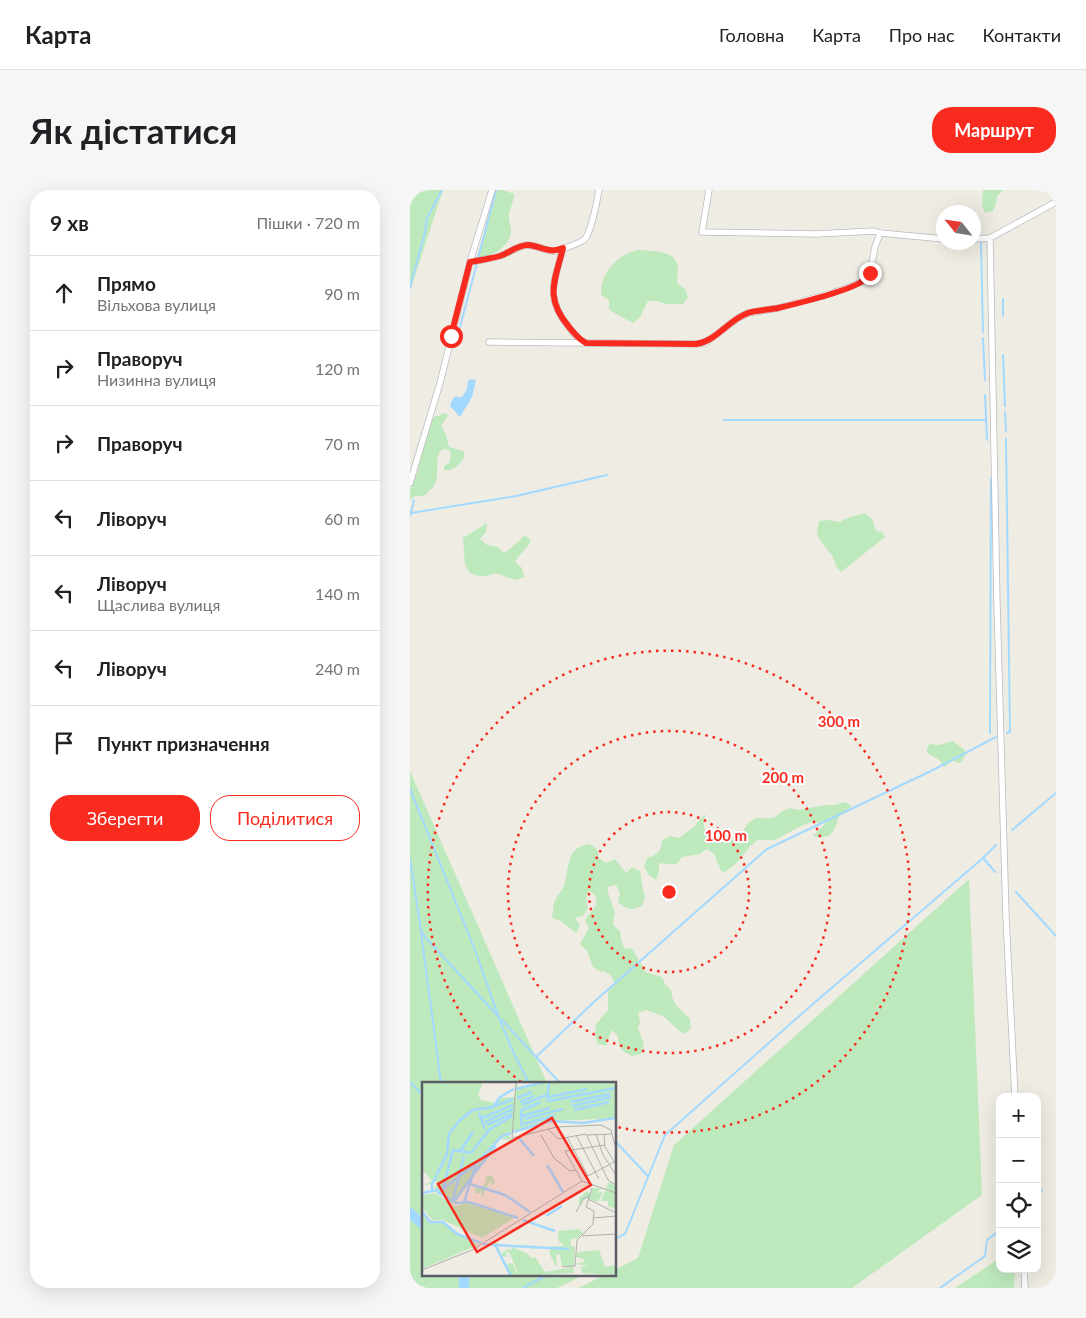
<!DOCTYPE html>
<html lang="uk">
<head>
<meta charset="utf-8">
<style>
	body { margin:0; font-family:Lato,sans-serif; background:#f6f6f6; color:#202124 }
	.controls { position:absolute; right:15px; bottom:15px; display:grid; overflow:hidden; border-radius:10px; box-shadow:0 5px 20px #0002 }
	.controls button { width:45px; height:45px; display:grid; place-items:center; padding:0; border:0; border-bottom:1px solid #e0e0e0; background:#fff; color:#202124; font:25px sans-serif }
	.compass { position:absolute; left:526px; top:15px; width:45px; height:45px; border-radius:50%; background:#fff; box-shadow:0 5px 20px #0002; rotate:300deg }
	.stop { position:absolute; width:15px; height:15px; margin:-11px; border:4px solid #f92b1f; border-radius:50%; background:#fff }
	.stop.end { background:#f92b1f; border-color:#fff; box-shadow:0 1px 5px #0008 }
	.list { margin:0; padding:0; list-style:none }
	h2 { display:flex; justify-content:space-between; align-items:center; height:65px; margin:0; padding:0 20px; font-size:21px }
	h2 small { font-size:16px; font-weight:400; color:#757577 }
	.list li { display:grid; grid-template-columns:32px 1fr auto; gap:15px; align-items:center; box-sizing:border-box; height:75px; padding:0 20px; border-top:1px solid #e0e0e0 }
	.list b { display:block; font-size:19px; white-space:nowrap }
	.list p { margin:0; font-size:16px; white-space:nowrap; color:#757577 }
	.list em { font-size:16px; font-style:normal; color:#757577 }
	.actions { display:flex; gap:10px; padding:15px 20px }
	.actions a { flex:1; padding:11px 0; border:1px solid #f92b1f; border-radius:20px; text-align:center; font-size:18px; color:#f92b1f }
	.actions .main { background:#f92b1f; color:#fff }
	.icon { flex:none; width:28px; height:28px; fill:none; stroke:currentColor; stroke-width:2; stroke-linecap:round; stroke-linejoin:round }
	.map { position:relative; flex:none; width:646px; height:1098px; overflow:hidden; border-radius:20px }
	header { display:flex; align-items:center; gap:30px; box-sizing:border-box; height:70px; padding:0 25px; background:#fff; border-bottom:1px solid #e0e0e0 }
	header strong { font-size:24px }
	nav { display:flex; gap:28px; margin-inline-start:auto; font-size:18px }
	.intro { display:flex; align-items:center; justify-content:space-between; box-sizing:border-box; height:120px; padding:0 30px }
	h1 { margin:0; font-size:35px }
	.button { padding:12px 22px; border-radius:20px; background:#f92b1f; color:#fff; font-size:18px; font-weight:700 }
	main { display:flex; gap:30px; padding:0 30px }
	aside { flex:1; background:#fff; border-radius:20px; box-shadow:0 5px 20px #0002 }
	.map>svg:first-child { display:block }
	.green { fill:#bee9bd }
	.water { fill:#a3d9ff }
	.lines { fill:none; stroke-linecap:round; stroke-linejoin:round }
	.stream { stroke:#a3d9ff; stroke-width:2 }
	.river { stroke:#a3d9ff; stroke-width:10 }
	.street-casing { stroke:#b8bbc0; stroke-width:7 }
	.street { stroke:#fff; stroke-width:5.5 }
	.route { stroke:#f92b1f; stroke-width:6 }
	.ring { fill:none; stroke:#f92b1f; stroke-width:2.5; stroke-dasharray:2.5 5 }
	.inset-river { fill:none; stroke:#a3d9ff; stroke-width:2.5 }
	.inset-road { fill:none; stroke:#b0b0ad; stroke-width:1 }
	.view { fill:#f92b1f; fill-opacity:0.15; stroke:#f92b1f; stroke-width:2.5 }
	.inset-edge { fill:none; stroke:#5b5f65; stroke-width:2.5 }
	.centre { fill:#f92b1f; stroke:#fff; stroke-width:2.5 }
	.ring-label { font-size:15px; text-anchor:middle; font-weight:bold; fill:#f92b1f; stroke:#fff; stroke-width:4; stroke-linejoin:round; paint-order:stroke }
</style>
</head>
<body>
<header>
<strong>Карта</strong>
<nav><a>Головна</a><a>Карта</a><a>Про нас</a><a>Контакти</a></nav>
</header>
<div class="intro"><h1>Як дістатися</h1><a class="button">Маршрут</a></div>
<main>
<aside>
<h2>9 хв<small>Пішки · 720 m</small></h2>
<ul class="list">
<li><svg class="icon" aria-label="ahead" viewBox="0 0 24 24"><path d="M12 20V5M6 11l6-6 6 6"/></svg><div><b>Прямо</b><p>Вільхова вулиця</p></div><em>90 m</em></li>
<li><svg class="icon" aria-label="right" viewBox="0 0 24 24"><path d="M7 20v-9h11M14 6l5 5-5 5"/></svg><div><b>Праворуч</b><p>Низинна вулиця</p></div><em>120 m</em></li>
<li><svg class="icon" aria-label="right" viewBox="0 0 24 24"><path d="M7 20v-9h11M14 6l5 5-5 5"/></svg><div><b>Праворуч</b></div><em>70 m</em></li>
<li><svg class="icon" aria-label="left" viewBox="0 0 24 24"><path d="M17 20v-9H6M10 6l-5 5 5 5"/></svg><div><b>Ліворуч</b></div><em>60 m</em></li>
<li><svg class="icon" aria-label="left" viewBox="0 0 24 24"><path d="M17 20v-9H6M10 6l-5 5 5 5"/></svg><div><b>Ліворуч</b><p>Щаслива вулиця</p></div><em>140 m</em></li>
<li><svg class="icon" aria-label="left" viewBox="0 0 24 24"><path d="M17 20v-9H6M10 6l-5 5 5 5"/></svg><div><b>Ліворуч</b></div><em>240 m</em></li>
<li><svg class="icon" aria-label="arrive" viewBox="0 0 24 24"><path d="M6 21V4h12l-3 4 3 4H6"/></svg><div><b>Пункт призначення</b></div></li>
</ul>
<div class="actions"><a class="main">Зберегти</a><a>Поділитися</a></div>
</aside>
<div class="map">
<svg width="646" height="1098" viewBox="0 0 646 1098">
	<rect width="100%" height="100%" fill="#efece3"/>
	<path class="green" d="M0,0H33L0,101Z
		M85,0H93L104,4C104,11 101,16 99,23C98,29 100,33 101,39C102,55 83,67 68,68L67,66L71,56L79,23L82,20Z
		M573,0H594L587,6L586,13L583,21L575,23L572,17Z
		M228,60C240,61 262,60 267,73C269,79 267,87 267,93L275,99L278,107L273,114H256L247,111H238L230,127L223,133L206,124L199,119V110L191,105C190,83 208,64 228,60Z
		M33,223L38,224C37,229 33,232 31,236L36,245L39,257L53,261L55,266C51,274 43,282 34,280V276L39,273L41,264L39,260L34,259L30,261C23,275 32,284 22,299H20C17,306 12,307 5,306L0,310V300L7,284L15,250L22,230L25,226H29Z
		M455,323L462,329L466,341L472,342L475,347L431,382L426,376L423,367L409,349L407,341L409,331L419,330L430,332C437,327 446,326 455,323Z
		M77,333L76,342L70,349L77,355L88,357L94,363L101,358L115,345L121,351C116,360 110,363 105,372L112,378L114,387L105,390L86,383L77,386H68L60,383L55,375L53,348Z
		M542,551L554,559L556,563L551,573L542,571L535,577C531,574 531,572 528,569C524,566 520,566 517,562V558L520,554L529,555Z
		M0,581L137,893H14V1084H176L147,1098H0Z
		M434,612L442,616C438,619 432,622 429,627C427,630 428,632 426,635C422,647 415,649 403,646L416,633L400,632L391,636L365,650H347C334,661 328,676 312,683L304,664L297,659L290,664L272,667L267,674H258L249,673V682L246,690L239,685L234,677L237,668C248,664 251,662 252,650L260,646L269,648L284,637L289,630L296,624C290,641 296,643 309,653L316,648H326L332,642L338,633L346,628H364L371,622L380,618L389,620L415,615H425Z
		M180,654L187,659L189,668L196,673L205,669L216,683L222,677L230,681L233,699L235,707L232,716C221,721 217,720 208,712L210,703L206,695L197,697L199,706L205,722L203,735L210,741L211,750L214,758L223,759C226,767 232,773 235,782L252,787L255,794L261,800C263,817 270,818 280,829L281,839L273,844L253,826L236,820L228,823L230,832L228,838L234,855L231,864L222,866L214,862L209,855L208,846L202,840L196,856L187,853L185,844L186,834L198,820V801L205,794L201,785L193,781L191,782L183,777L177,761L170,754L179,738L175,730L186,715V706L179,701L176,709L178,718L173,726L165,728L170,735L166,743L151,731L142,728C143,723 143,718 144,713C146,707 151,702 154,696C160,677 155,657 180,654Z
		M559,689L572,1005L442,1098H169L196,1084H205V1080L228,1068L264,955Z
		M590,1068V1079H605L604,1098H545Z"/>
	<path class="water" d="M60,189L66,190L62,207L50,227L40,216L42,210L46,206L48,207H52L57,199L58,191Z"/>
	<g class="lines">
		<path class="stream" d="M571,53L573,142
			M68,68L86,1
			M0,98L15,42L17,28L32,0
			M593,126V109
			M50,137L67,73
			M573,148L575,190
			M593,165L595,216
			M575,205L577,250
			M595,222L596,241
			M314,230H576
			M596,249L600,542L597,543
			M1,323L106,306L197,285
			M0,326L4,310
			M580,543L581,289
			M0,599L65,760L89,828L104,864L119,893
			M602,640L646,603
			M0,669L11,740L15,747L88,826
			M574,669L585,682
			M606,702L646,746
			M11,742L31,893
			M92,830L150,893
			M126,867L185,811L357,659L521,581L586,547
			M0,892L14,906
			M205,951L238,986
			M627,1005L632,1000
			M205,1049L215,1044L255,945L396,820L573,668L586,655
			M113,1098L139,1084
			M530,1098L575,1066L577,1050L590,1040"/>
		<path class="river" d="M0,1023L14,1035
			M54,1084V1098"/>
		<defs>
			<path id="street" d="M299,0L292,42L406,44L464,41L470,43L534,49
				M580,48L587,414L596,727L605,907
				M564,49L580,48L646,12
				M153,58C145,90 134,107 158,136C163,143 168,149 175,153
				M60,72C70,70 80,69 90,66C99,63 106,57 116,55C125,54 136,62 146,61C150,60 173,52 175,49C181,41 187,11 189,0
				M79,152L286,154L295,153L328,128L338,123L368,118L422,103L442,96L455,90L460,83L465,57L470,43
				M0,293L30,193L60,72L82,0
				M614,1079L615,1098"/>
		</defs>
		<use href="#street" class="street-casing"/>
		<use href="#street" class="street"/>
	</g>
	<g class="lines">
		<path class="route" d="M41,146L60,72C70,70 80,69 90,66C99,63 109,54 119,55C133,57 139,64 153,58C145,91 134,107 159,137C164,143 168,149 176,153L286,154C307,151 318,130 338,123C347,120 358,120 368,118C385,114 444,100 455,89C457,87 458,85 460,83"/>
	</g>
	<g class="ring">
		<circle cx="259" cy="702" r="80"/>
		<circle cx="259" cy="702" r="161"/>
		<path d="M111 892A241 241 0 1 1 207 937"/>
	</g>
	<g transform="translate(12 892)">
		<rect width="194" height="194" fill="#efece3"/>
		<path d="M0,0H61L56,13L59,18L73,21L77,16L92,15L95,0L96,5H104L124,0H194V36L134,39L84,52L91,58L85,60L87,58L78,57L32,122L12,108L15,99L0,105L10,99L0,87ZM70,93L73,101L69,103V99L66,102L60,116L59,110L54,112L52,107L60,105L65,98L63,95ZM187,100L194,104V127L186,124V119H179L183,109L187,110L183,108ZM170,106H180L174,111L181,110L176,120L164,116L157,123V116L165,109L168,112ZM13,111L32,124L46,121L92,136L60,156L21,138H10L0,125V113ZM0,130L7,141H21L56,163L0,187ZM157,147L161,151L156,156L149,157V164L153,165L152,184H140L138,173L134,172L135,186L128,173V166L121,165L142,164L136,158L137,149ZM75,161L79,172L86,167L89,169L90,165L83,163L120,164L112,167L104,165L92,164L90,165L106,172L109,176L113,175L123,190L151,185L152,191L97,194L88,172L84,169L85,175L80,174L86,185V181L91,182L96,194H88L73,164L66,162ZM177,168L183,185L194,183V193L160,191L159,185L167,184L153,182L162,180V177L154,175L155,170Z" fill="#bee9bd"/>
		<path class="inset-river" d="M94,7L122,0M127,15L165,7M95,16L110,10M125,19L127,0M127,19L194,6M98,20L112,14M148,20L188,12M100,23L124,13M73,24L91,17M150,24L189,15M152,28L187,20M98,29L119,20M99,30L100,45M57,31L63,47M100,34L128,26M60,36L91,23M103,37L141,27M63,40L91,27M102,42L132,34M65,43L90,32M91,50L128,39L161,41L193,36M97,56L112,74M38,69L51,50M49,71L67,48L90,34M125,83L141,110M15,92L25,72L27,52L38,38L51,28L71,25L78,15L92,7M51,93L74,64M48,102L83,113L108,130M21,107L52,83M10,110V102L15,93M15,110L34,121L47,120L96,136M0,111L21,107L31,68L49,71M31,118L42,74M33,118L49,96M42,120L54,82L80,54L89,51M0,129L8,140H21L35,152L59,161M124,134L140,124M101,138L133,149M61,162L73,163L89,194M73,163L147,167"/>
		<path class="inset-road" d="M94,0L90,56L135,45L179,43L189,48L194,67M126,47L136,57L164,52L186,98L194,103M174,52L181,73L194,93M182,52L183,65L193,81M119,53L132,76L148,89L154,88M154,53L177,97M165,53L190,52M145,55L166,94L194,79M183,63L143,69L160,99L194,111M166,117L194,131M154,130L162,116L167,115M171,136L194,134M160,154L194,152M140,185L153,184L155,158L171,142L172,129L164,125L170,106M0,188L50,168L160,99"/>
		<path class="view" d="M130,36L169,103L55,170L16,102Z"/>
		<rect width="194" height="194" class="inset-edge"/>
	</g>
	<circle cx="259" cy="702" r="8" class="centre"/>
	<g class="ring-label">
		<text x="429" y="537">300 m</text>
		<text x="373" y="593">200 m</text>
		<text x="316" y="651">100 m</text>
	</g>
</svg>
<div class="controls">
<button>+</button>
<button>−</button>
<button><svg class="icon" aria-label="locate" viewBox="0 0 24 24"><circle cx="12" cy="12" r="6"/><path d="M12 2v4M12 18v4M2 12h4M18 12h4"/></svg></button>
<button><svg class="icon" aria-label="layers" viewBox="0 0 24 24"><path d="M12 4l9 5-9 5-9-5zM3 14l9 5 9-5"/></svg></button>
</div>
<svg class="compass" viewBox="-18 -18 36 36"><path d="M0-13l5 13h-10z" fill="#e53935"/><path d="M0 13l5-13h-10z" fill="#757577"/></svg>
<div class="stop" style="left:41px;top:146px"></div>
<div class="stop end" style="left:460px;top:83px"></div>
</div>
</main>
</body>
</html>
